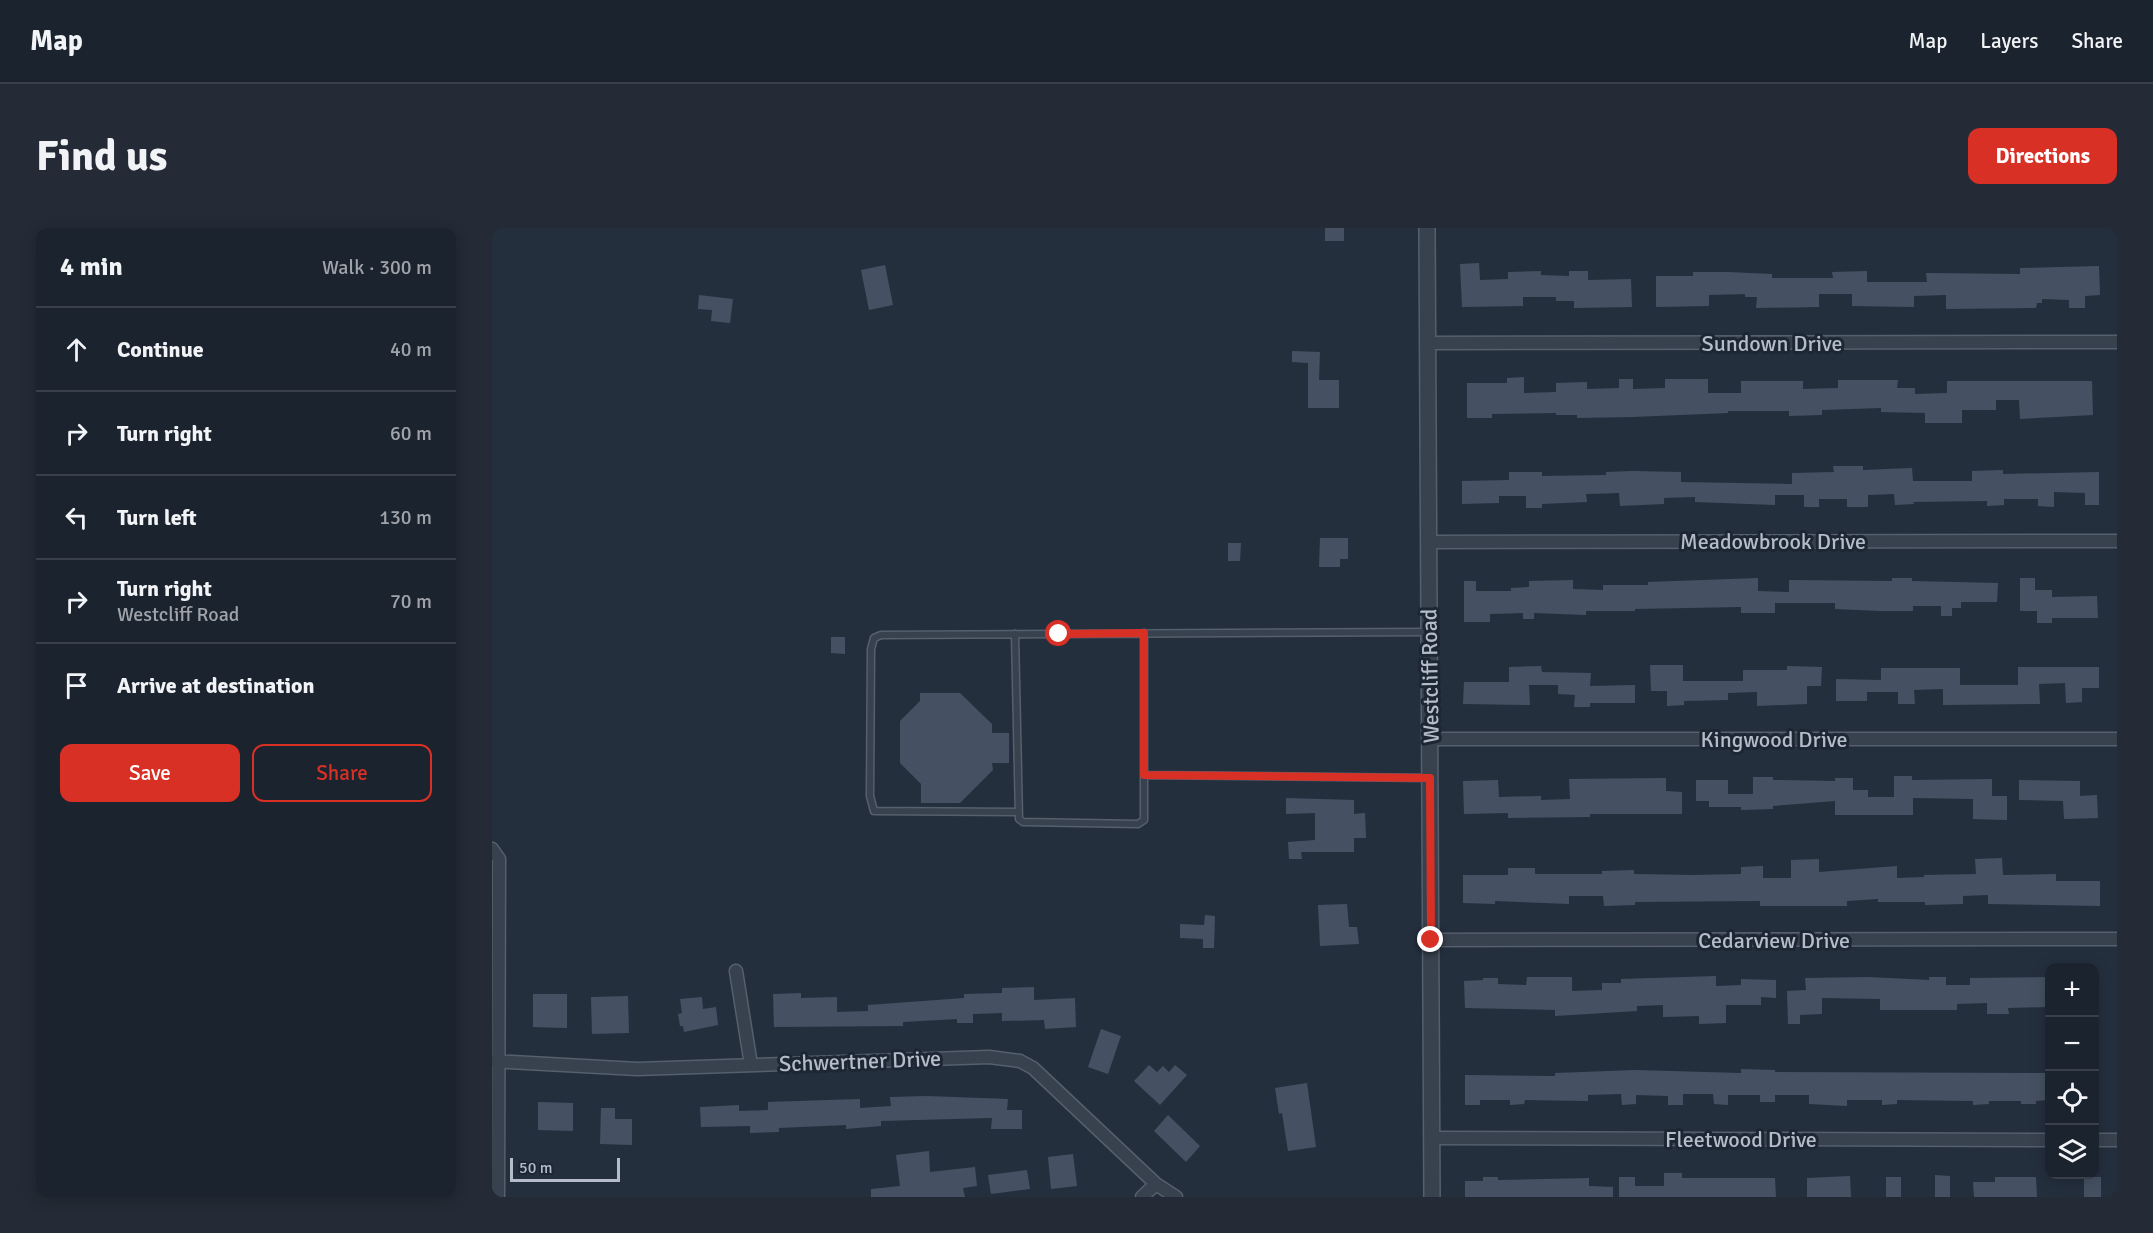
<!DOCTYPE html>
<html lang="en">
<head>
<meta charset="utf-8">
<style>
	body { margin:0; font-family:Signika,sans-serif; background:#242b36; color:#f1f3f6 }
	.controls { position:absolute; right:18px; bottom:18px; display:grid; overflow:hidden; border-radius:12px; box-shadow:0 3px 15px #0003 }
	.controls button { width:54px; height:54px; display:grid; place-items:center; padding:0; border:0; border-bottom:2px solid #39404a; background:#1b232e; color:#f1f3f6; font:30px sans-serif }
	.scale { position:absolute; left:18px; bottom:15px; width:110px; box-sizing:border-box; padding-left:6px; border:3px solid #b4bcc9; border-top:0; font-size:16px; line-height:21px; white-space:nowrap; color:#b4bcc9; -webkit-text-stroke:4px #1d2633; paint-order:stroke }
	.stop { position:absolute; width:18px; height:18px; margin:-14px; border:4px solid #d93025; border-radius:50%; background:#fff }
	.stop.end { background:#d93025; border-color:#fff; box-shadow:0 2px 6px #0008 }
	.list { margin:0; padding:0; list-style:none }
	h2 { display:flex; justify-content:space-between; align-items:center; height:78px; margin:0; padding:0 24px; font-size:26px }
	h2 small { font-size:20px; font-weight:400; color:#a0a4aa }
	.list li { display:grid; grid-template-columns:39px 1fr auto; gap:18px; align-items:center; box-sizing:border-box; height:84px; padding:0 24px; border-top:2px solid #39404a }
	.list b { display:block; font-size:22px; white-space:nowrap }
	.list p { margin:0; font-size:20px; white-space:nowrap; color:#a0a4aa }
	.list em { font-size:20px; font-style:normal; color:#a0a4aa }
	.actions { display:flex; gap:12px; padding:18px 24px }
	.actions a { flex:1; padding:14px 0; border:2px solid #d93025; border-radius:12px; text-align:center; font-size:21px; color:#d93025 }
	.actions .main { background:#d93025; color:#fff }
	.icon { flex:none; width:33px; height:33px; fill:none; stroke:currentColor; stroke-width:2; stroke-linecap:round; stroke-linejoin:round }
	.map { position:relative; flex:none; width:1625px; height:969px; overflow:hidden; border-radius:12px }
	header { display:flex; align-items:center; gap:36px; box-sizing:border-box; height:84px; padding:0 30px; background:#1b232e; border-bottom:2px solid #39404a }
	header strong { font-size:28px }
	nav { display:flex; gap:33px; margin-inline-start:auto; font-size:21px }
	.intro { display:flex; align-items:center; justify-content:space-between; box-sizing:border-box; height:144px; padding:0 36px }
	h1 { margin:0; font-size:42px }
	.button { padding:15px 27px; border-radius:12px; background:#d93025; color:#fff; font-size:21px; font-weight:700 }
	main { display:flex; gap:36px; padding:0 36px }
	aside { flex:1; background:#1b232e; border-radius:12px; box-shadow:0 3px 15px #0003 }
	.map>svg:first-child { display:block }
	.building { fill:#455162 }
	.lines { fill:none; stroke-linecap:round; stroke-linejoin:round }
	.service-casing { stroke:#565f6c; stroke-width:9 }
	.minor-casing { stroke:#565f6c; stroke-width:15 }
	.tertiary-casing { stroke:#565f6c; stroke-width:18 }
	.service { stroke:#38414e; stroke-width:6 }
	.minor { stroke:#38414e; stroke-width:12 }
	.tertiary { stroke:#38414e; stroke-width:15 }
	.route { stroke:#d93025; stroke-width:8 }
	.labels { text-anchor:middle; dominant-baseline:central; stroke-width:6; stroke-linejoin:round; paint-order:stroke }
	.street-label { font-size:22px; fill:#b4bcc9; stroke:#1d2633 }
</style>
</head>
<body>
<header>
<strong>Map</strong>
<nav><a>Map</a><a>Layers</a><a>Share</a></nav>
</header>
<div class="intro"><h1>Find us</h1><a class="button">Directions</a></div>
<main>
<aside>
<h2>4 min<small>Walk · 300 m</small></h2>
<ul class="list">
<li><svg class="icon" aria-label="ahead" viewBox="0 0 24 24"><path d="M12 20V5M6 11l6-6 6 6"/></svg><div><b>Continue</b></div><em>40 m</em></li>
<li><svg class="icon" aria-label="right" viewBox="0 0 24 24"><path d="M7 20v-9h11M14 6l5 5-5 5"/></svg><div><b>Turn right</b></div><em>60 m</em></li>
<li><svg class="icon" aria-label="left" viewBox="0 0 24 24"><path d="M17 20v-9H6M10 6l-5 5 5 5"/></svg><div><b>Turn left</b></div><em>130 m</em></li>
<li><svg class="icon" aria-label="right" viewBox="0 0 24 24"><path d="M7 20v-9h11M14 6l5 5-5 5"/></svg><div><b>Turn right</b><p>Westcliff Road</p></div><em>70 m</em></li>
<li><svg class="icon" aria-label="arrive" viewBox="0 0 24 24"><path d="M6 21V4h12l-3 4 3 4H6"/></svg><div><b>Arrive at destination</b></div></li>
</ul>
<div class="actions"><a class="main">Save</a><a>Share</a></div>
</aside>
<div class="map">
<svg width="1625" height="969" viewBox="0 0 1625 969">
	<rect width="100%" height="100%" fill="#242f3e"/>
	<path class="building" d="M833,0H852V13H833Z
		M987,35L988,52L1016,51V44L1049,43V47L1077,48V43H1096V52L1139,51L1140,79L1082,80V73H1064V69H1031V78L970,79L968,36Z
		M393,37L401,77L377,82L369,42Z
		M1607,38L1608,67L1593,68V80H1577V72L1550,71V75H1545L1544,80L1454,81V67L1422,68V79L1360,78V66H1327V79L1264,80L1265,69H1253V66L1217,67V78L1164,79V48H1201V44H1236L1280,46V50H1341L1340,44L1375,43V54H1435L1434,45L1528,46V40Z
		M207,67L241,71L238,95L219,93L220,82L206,81Z
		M800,123L828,124L827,152H847V180H816V135L800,134Z
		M1032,149V165L1064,164V155L1095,154V161L1127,160V151H1141V161L1173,160V151H1216V165H1249V153H1311V161L1346,160V152H1406L1405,160H1423V166L1455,165V153H1600L1601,187L1528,191L1527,172H1504V182H1470V195H1433V185L1389,184V180L1330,182V187L1297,188V183H1236V185L1141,189L1085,190V187H1064V185L1000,186V190H975V155H1015V150Z
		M1341,238H1371V242L1420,240L1421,253H1480V243L1511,242V246L1607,244V277H1593V265L1562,264V279L1546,278V271H1512V277L1495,278V273L1421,274L1422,276L1403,277L1402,266L1376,267V279H1355V271H1327V279H1312V267H1283V277L1203,274V269L1172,270V276L1128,278L1127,265L1094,266L1095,274L1050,276V280H1034V268H1007V275L970,276V253L1017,252V244H1050V248L1114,247V244L1140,243L1189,244V254L1300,256V245L1342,244Z
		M828,310H856V331H848V339H827Z
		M736,315H749L748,333H736Z
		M1266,350V363L1297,364V352L1400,353V350H1420V353L1506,355L1505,374H1469V380H1460V388H1449V378H1421V383H1388L1343,381V375H1283V385H1249V379L1143,381V383H1094V387L1042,385V391H1031V385L998,386V394H972V353H984V363H1019V360L1037,359V353L1081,352V361L1111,362V357H1156V354Z
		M1528,350H1543V362H1560V369L1605,368L1606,390H1560V395H1545V383H1528Z
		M339,409H353V426L339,425Z
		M1158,437H1191V453H1251V442H1295V438L1330,439L1329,458H1315V476L1265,478V464L1236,465V472L1192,473V477L1175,478V463H1159Z
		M1049,438L1050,444L1099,445L1098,458L1143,457V475H1098V479H1082L1083,467L1066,466V457H1037L1038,477L971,476L972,454H1017V439Z
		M1526,439H1607V460H1590V474L1574,475L1573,455L1547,456L1548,476L1451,477V461L1422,462L1423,476H1406V464H1375V473H1344V451L1389,452V440H1468V457H1526Z
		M428,465H468L500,496V505H517V535H500L501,542L468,575H429V556L408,535V493L428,473Z
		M1402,548H1420V552L1500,551V568H1515V592L1481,591V571L1421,570V587H1343V573L1281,578V581L1249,582V579H1217V573H1204V552H1236V566H1261V549H1281V552L1343,553V550H1361V562H1376V569H1402Z
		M1174,550V563L1190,564V586H1098V589L1016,590V585L972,586L971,553L1006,552L1007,569L1049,568V572L1078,571L1077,551Z
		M1527,552L1588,553V568L1605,567L1606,590L1572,591L1571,573L1527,572Z
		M794,570L862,572V586L873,585L874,610H862V624H809L810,631H797L796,614L823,612V585L794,586Z
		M1510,630L1511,647L1564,646V653H1608V678L1496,676V667L1471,668V676L1433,677V674H1386V671L1355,673V678H1268V673L1143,674V677L1112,678L1111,668H1077V676L1003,673V676L971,675V647H1016V640H1043V646H1110V643L1142,642V646L1201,647L1249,646V639L1271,638V650H1299V632L1327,631V644L1405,638V650L1432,649V647L1484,646L1483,631Z
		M855,676L857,699H865L867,716L828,718L826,677Z
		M713,687L723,688L722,720H711V711L688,710V696L712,697Z
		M1224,748V758L1249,757V751L1284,752V770L1269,769V777H1234V795L1207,796V788L1171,789V777L1145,778V783L1063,788V782L973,780L972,753L991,752V750H1006V756L1034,757L1035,749H1080V763L1110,762V755H1129V751Z
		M1376,749L1437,752V749H1454V757H1478V750L1557,749V779L1516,780L1517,786H1495V775L1465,776V782H1388V771L1330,770V786L1308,787V796H1296L1295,763L1314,762L1313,750Z
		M542,759V772L583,770L584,799L553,801L552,792L510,793V785L481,786V795H465V791L411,794V798L282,799L281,766L309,765V770L345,769V784L376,783V777L472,770V766L510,765V760Z
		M41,766H75V800L41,799Z
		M136,768L137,805L100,806L99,769Z
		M210,769L211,781L224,779L226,797L192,804L191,798H188L186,786L190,785L188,771Z
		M609,801L629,808L616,846L596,839Z
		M657,837L665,844L671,838L677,844L683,837L695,847L668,877L642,853Z
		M1249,841L1283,842V844L1557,845V872L1544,873V876H1529V873H1497V876L1481,877V873L1405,872V876L1390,877V872H1355V878L1317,876V867H1283V874H1268V867H1236V877L1222,876L1221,866H1191V877H1176V868L1144,867V876L1130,877L1129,866L1096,867V873L1033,872L1032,876L1018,877V872H988V877H973V847L1063,848V845L1143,842L1249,845Z
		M815,855L824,919L796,923L790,885L787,886L783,860Z
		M435,868L516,871L515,882H530V901H499L500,890L389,893V898L354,901V897L287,900V904L258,905V898L209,899L208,879L247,877V883L276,882V874L368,871V880L399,878L398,869Z
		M46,874L81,875V903L46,902Z
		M109,880H123V891H140V917L108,916Z
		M676,887L708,918L694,934L662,903Z
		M437,923L438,944L483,939L485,958L471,960L473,969H379V961L408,958L404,927Z
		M581,926L585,958L559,961L556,929Z
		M535,942L538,961L499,966L496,947Z
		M1172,945H1190V950H1283L1284,969H1127V949H1143V958H1172Z
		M1443,947L1458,948V969H1443Z
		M1358,948L1359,969H1315V950Z
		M991,949H1006V952L1097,950V958L1121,959V969H973V953H991Z
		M1394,949H1409V969H1394Z
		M1503,949H1544L1545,969H1482L1481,954H1503Z
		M1592,949H1609V969H1592Z"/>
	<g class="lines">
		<defs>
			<path id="service" d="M652,405V547L938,550
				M523,406L527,591L531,594L646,596L652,592V547
				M525,584L382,583L378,568L379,421L382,410L389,407L937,404"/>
			<path id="minor" d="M936,115L1625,114
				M936,314L1625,313
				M938,511H1625
				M0,621L7,631L6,969
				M939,712L1625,711
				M244,743L259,837
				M0,833L145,841L497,829L528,833L541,840L664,956L684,969
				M940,910L1558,912
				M1602,912H1625
				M650,969L664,956"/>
			<path id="tertiary" d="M935,0L940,969"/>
		</defs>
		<use href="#service" class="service-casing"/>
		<use href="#minor" class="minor-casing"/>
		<use href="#tertiary" class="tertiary-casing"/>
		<use href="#service" class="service"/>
		<use href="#minor" class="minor"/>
		<use href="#tertiary" class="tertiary"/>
	</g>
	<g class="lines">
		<path class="route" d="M567,406L652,405V547L938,550L939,712"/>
	</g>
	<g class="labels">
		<g class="street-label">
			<text x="1280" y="115">Sundown Drive</text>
			<text x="1281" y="313">Meadowbrook Drive</text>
			<text transform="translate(938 448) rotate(-91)">Westcliff Road</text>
			<text x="1282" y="511">Kingwood Drive</text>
			<text x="1282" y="712">Cedarview Drive</text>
			<text transform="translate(368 833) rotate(-2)">Schwertner Drive</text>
			<text x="1249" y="911">Fleetwood Drive</text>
		</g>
	</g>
</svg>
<div class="controls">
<button>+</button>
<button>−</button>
<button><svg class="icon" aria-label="locate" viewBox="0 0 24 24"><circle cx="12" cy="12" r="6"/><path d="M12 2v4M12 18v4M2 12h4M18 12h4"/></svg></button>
<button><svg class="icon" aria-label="layers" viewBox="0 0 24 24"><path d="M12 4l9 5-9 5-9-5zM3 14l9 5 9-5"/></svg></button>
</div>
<div class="scale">50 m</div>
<div class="stop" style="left:567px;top:406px"></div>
<div class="stop end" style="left:939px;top:712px"></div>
</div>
</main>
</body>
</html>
